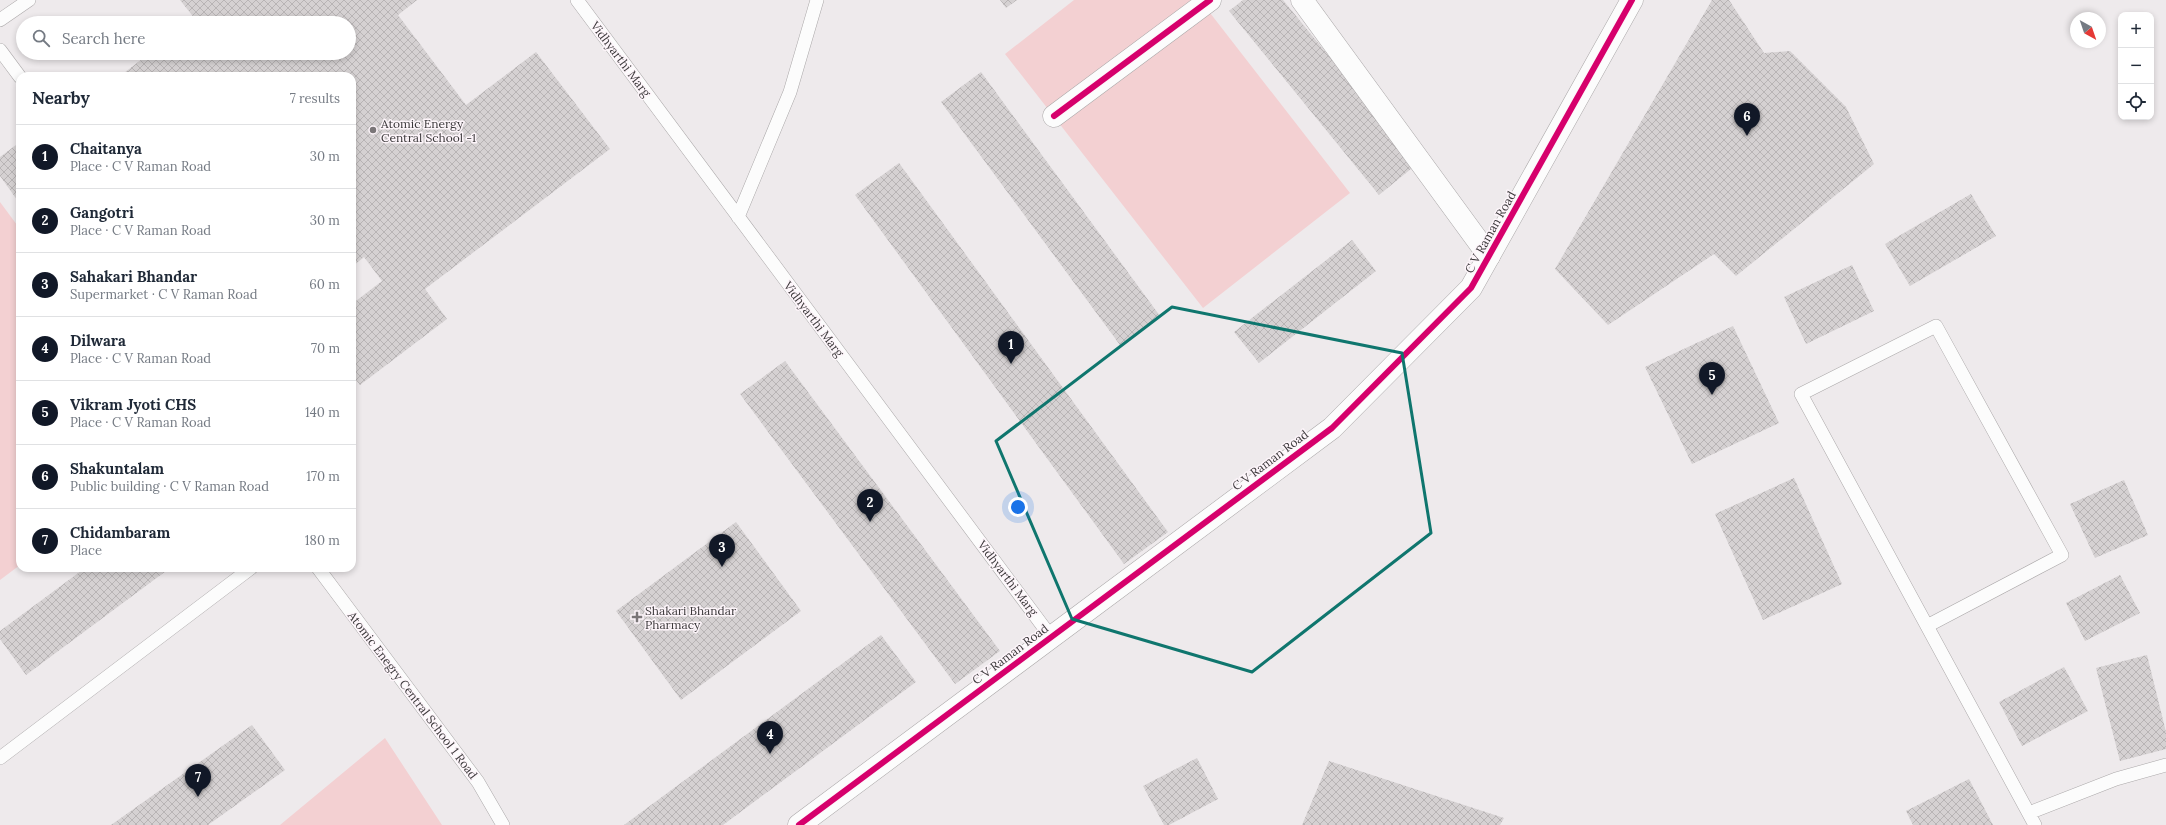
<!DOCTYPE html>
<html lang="en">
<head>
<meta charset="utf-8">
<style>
	body { margin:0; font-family:Lora,serif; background:#f2f2f3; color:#1f2937 }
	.controls { position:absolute; right:12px; top:12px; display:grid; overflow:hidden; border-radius:8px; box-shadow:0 2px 6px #0003 }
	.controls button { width:36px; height:36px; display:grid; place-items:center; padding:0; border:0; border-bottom:1px solid #e0e1e3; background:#fff; color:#1f2937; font:20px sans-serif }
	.compass { position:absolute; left:2070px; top:12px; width:36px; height:36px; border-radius:50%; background:#fff; box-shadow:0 2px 6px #0003; rotate:140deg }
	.you { position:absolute; left:1018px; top:507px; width:14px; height:14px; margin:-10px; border:3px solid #fff; border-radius:50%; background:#1a73e8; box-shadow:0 0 0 6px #1a73e833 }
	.badge { display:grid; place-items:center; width:26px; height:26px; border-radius:50%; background:#111827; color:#fff; font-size:13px; font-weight:700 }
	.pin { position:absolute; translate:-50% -33px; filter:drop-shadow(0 1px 2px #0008) }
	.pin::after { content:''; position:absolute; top:21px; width:14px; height:12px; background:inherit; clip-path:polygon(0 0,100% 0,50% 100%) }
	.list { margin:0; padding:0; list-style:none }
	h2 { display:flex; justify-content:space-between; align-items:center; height:52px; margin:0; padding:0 16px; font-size:17px }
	h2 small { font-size:13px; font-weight:400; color:#747a83 }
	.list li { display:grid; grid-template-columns:26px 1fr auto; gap:12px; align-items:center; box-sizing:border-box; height:64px; padding:0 16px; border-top:1px solid #e0e1e3 }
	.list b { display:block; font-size:15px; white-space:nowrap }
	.list p { margin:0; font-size:13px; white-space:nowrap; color:#747a83 }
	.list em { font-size:13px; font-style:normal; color:#747a83 }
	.icon { flex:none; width:22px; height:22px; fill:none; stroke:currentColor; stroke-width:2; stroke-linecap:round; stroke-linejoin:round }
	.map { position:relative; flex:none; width:2166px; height:825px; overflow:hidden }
	.search { position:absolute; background:#fff; box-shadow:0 2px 6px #0003; left:16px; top:16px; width:340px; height:44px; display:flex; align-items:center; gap:10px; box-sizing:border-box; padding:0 14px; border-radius:22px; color:#747a83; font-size:15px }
	.panel { position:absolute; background:#fff; box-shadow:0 2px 6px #0003; left:16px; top:72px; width:340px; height:500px; border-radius:12px }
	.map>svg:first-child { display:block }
	.grass { fill:#f3d0d2 }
	.building { fill:url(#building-cross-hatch) }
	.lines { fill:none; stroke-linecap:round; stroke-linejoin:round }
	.service-casing { stroke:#aba8a9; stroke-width:14 }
	.minor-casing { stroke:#aba8a9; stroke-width:23 }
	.tertiary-casing { stroke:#aba8a9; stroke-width:23 }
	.service { stroke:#fcfcfc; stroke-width:13 }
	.minor { stroke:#fcfcfc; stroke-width:22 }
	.tertiary { stroke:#fcfcfc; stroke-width:22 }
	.cycleway-casing { stroke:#fdf5fa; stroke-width:8 }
	.cycleway { stroke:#d6006c; stroke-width:6 }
	.marked { fill:none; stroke:#0f766e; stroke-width:3; stroke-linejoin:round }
	.poi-dot { fill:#7a7678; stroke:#fdf5fa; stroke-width:1.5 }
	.labels { text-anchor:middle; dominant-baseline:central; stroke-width:3; stroke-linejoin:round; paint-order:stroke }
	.street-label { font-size:12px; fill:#3b383a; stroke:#fdf5fa }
	.poi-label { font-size:12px; fill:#3b383a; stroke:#fdf5fa; text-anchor:start }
</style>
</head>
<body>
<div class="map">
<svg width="2166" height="825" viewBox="0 0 2166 825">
	<defs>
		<pattern id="building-cross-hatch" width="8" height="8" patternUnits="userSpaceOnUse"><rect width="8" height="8" fill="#d5d1d2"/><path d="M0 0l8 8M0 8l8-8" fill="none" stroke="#b8b4b5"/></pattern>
	</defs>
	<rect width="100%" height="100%" fill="#eeeaec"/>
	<path class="grass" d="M1074,0H1200L1350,193L1203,308L1005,54Z
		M0,202L20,229V565L0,580Z
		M385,738L442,825H280Z"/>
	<path class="building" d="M180,0H417L398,15L466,105L536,52L610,149L425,289L447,319L360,385L352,375V304L382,281L364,257L352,267V76H241L239,73L236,76H120L150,53H349V23H190L195,19Z
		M1000,0H1017L1006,8Z
		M1243,0H1283L1417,164L1379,195L1229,11Z
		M1712,0H1729L1764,53L1790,51L1846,107L1874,164L1736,276L1714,254L1608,325L1555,269Z
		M981,72L1160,316L1120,345L941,102Z
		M20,142V204L0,176V157Z
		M899,163L1168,532L1124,564L855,195Z
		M1971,194L1996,236L1910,286L1885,244Z
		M1352,240L1376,271L1259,363L1234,332Z
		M1852,265L1874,311L1806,344L1784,297Z
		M1733,326L1779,423L1692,464L1645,367Z
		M785,361L1000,651L955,684L740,394Z
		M1794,478L1842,584L1763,620L1715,514Z
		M2124,480L2148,535L2095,558L2070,504Z
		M736,522L801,611L681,700L616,611Z
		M85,568H170L26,675L0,639V631Z
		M2120,575L2140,613L2085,641L2066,603Z
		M881,635L916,682L723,825H624Z
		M2147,655L2166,732V749L2120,761L2096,668Z
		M2064,667L2088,711L2022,746L1999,702Z
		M252,725L285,770L208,825H111Z
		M1197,758L1218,799L1169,825H1164L1143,786Z
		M1329,761L1504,818L1500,825H1302Z
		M1969,779L1993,825H1913L1906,811Z"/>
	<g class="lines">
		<defs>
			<path id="service" d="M577,0L1051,637
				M0,20L29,0
				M0,50L20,77
				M738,217L790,92L817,0
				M318,568L478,782L503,825
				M1927,626L2062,555L1936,326L1801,394L2035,825
				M0,758L251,568
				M2029,813L2116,779L2166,765"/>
			<path id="minor" d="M1302,0L1489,256
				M1054,116L1210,0"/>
			<path id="tertiary" d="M799,825L1332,428L1471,288L1632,0"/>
		</defs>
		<use href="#service" class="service-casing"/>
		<use href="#minor" class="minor-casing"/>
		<use href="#tertiary" class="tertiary-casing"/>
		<use href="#service" class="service"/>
		<use href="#minor" class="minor"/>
		<use href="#tertiary" class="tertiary"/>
		<defs>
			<path id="cycleway" d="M1054,116L1210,0
				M799,825L1332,428L1471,288L1632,0"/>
		</defs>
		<use href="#cycleway" class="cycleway-casing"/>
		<use href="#cycleway" class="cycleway"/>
	</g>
	<path class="marked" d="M1172,307L1402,353L1431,533L1252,672L1072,619L996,441Z"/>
	<g class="poi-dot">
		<circle cx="373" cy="130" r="4"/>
		<path d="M635 611h4v4h4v4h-4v4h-4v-4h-4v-4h4z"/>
	</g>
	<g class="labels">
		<g class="street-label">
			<text transform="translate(621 59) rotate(53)">Vidhyarthi Marg</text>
			<text transform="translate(1490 232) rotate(-61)">C V Raman Road</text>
			<text transform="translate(814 319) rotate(53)">Vidhyarthi Marg</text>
			<text transform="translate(1270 460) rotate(-37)">C V Raman Road</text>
			<text transform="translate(1008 578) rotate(53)">Vidhyarthi Marg</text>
			<text transform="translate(1010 654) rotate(-37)">C V Raman Road</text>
			<text transform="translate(413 695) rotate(53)">Atomic Enegry Central School 1 Road</text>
		</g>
		<g class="poi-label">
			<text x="381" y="123">Atomic Energy<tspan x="381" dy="14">Central School -1</tspan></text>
			<text x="645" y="610">Shakari Bhandar<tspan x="645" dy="14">Pharmacy</tspan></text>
		</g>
	</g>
</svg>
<div class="controls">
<button>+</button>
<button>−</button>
<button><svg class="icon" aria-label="locate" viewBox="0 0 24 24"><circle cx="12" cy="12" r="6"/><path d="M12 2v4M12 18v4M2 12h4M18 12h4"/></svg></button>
</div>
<svg class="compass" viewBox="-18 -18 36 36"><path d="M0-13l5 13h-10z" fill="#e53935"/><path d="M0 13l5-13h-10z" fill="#747a83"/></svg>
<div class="you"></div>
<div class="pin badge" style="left:1011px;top:364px">1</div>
<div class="pin badge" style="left:870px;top:522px">2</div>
<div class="pin badge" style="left:722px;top:567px">3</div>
<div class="pin badge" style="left:770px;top:754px">4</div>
<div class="pin badge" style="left:1712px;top:395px">5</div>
<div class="pin badge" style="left:1747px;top:136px">6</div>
<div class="pin badge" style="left:198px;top:797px">7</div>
<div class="search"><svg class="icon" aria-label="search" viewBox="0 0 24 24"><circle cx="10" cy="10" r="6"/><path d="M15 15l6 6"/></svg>Search here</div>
<section class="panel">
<h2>Nearby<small>7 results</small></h2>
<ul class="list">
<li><span class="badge">1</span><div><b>Chaitanya</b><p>Place · C V Raman Road</p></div><em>30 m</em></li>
<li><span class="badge">2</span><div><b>Gangotri</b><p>Place · C V Raman Road</p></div><em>30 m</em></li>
<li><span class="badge">3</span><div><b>Sahakari Bhandar</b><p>Supermarket · C V Raman Road</p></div><em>60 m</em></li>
<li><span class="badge">4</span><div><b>Dilwara</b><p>Place · C V Raman Road</p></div><em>70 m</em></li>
<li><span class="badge">5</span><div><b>Vikram Jyoti CHS</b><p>Place · C V Raman Road</p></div><em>140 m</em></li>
<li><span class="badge">6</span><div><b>Shakuntalam</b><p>Public building · C V Raman Road</p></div><em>170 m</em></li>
<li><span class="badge">7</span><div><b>Chidambaram</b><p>Place</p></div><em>180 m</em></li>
</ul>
</section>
</div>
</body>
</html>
